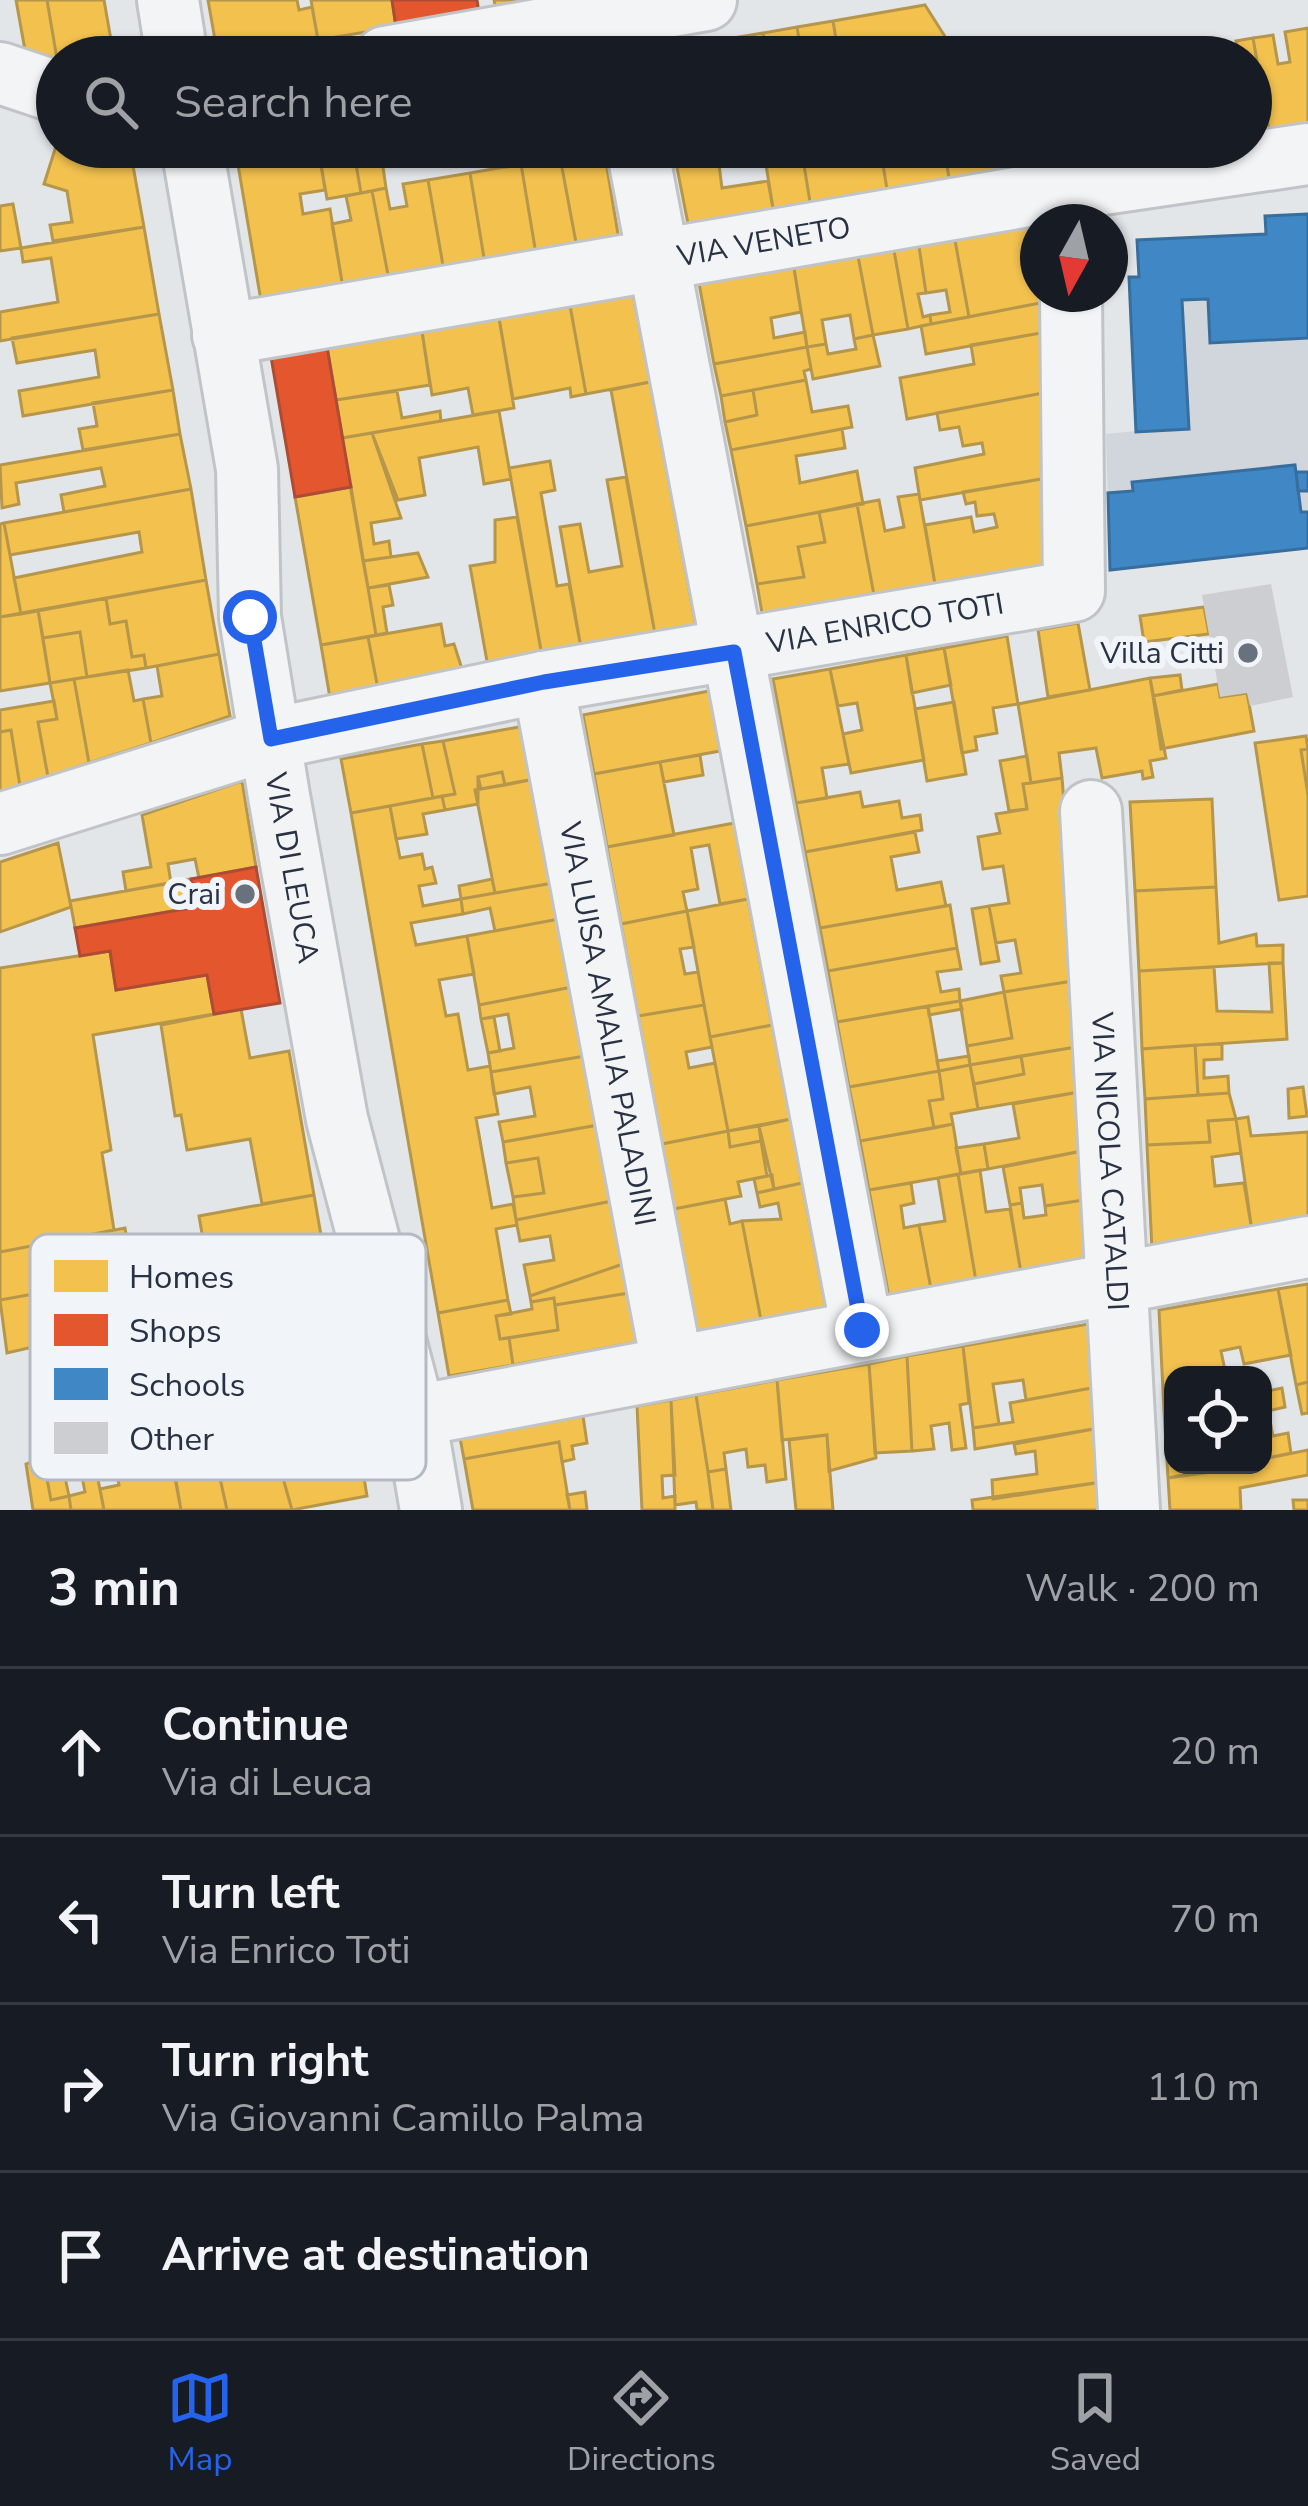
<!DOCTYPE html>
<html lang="en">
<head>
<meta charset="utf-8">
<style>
	body { margin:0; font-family:"Nunito Sans",sans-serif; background:#242831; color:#f1f3f6 }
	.controls { position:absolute; right:36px; bottom:36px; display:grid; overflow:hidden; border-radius:24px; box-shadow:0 3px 9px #0004 }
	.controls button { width:108px; height:108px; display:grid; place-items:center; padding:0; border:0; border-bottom:3px solid #363941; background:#171b24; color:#f1f3f6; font:60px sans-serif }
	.compass { position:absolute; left:1020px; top:204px; width:108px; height:108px; border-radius:50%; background:#171b24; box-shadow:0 3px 9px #0004; rotate:188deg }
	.stop { position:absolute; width:36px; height:36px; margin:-27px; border:9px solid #2563eb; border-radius:50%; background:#fff }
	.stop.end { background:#2563eb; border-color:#fff; box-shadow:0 3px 12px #0008 }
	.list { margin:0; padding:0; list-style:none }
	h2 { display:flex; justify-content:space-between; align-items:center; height:156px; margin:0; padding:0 48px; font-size:51px }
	h2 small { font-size:39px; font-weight:400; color:#9ea1a6 }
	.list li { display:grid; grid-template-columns:78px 1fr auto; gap:36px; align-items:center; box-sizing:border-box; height:168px; padding:0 48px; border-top:3px solid #363941 }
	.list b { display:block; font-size:45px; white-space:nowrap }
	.list p { margin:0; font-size:39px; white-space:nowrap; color:#9ea1a6 }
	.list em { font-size:39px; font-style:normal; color:#9ea1a6 }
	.icon { flex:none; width:66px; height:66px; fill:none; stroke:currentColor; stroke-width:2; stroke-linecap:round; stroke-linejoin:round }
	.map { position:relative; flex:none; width:1308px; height:1510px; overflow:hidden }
	.search { position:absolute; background:#171b24; box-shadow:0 3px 9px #0004; left:36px; right:36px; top:36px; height:132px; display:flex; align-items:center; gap:30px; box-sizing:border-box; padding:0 42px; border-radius:66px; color:#9ea1a6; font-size:45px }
	.sheet { height:828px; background:#171b24 }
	nav { display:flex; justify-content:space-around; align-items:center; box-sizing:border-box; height:168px; border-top:3px solid #363941; background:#171b24; font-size:33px; color:#9ea1a6 }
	nav a { display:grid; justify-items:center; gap:6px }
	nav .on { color:#2563eb }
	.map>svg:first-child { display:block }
	.built { fill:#d1d5dc }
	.homes { fill:#f2c14e; stroke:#b5964b; stroke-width:3 }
	.shops { fill:#e4572e; stroke:#ac4c35; stroke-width:3 }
	.schools { fill:#3f88c5; stroke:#386e9e; stroke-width:3 }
	.building { fill:#ccced1 }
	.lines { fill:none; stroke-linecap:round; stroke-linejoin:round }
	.minor-casing { stroke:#c1c4c7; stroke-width:66 }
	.minor { stroke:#f3f4f5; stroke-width:60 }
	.route { stroke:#2563eb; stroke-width:15 }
	.poi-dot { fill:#69717e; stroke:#f1f4f8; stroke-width:4.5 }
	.labels { text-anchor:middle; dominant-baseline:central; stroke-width:12; stroke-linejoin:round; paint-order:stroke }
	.street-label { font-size:30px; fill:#283244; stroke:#f1f4f8 }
	.poi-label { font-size:30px; fill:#283244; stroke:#f1f4f8; text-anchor:end }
	.key { fill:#f1f4f8; stroke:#b5bac2; stroke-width:3 }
	.key-label { font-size:33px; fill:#283244 }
</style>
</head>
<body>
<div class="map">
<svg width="1308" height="1510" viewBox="0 0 1308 1510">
	<rect width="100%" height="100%" fill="#e3e6e9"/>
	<path class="built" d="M1308,214V548L1110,570L1106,434L1136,431L1129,277L1139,276L1137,240L1265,234Z"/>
	<path class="homes" d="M16,0H47L57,59L25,50Z
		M47,0H104L114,57L57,59Z
		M208,0H297L299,10L312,7L318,40L218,57Z
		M311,0H392L396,27L318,40Z
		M494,0H556L496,10Z
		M925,5L951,46L933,49L935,57H839L833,21Z
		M833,21L839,57H802L797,27Z
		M797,27L802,57H767L763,33Z
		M1308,28V123L1269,130L1253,38L1273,35L1278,64L1290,62L1285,32Z
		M763,33L767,57H694L692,45Z
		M1253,38L1269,130L1251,133V57H1239L1236,41Z
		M1223,43L1225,57H1205L1203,46Z
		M692,45L694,57H656L655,51Z
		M1203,46L1205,57H1155V55Z
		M57,143L92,154L95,147L130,149L144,227L53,241L50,225L72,222L67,191L44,184Z
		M235,147H318L325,190L300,194L303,214L330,209L343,288L261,301Z
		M318,147H353L361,193L327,199Z
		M353,147H451L452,155L383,167L386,188L361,193Z
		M503,147H527L530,162L507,167Z
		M543,147H603L604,150L545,160Z
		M673,147H763L765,158L719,165L722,188L768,181L774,214L689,229Z
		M763,147H801L811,208L774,214Z
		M801,147H880L888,195L811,208Z
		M880,147H944L950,184L888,195Z
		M944,147H1034V170L950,184Z
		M1095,147H1168L1095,160Z
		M604,150L619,240L577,248L560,157Z
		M560,157L577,248L536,254L521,164Z
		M521,164L536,254L485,264L470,173Z
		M470,173L485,264L444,271L428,180Z
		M428,180L444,271L389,280L372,191L386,188L390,209L407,206L403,184Z
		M372,191L389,280L343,288L332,224L351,220L346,196Z
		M13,204L21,248L0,251V206Z
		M1036,220L1040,303L969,317L954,235Z
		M144,227L159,314L0,341V312L58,302L51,258L23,262L21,248Z
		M954,235L969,317L931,324L930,315L950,312L946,290L926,293L918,240Z
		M918,240L926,293L918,294L923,317L930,315L931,324L908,329L893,245Z
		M893,245L908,329L873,335L857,251Z
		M857,251L873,335L854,339L850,315L822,320L826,344L807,347L793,262Z
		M793,262L801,312L771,318L774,338L805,332L807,347L714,364L698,278Z
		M632,289L650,382L586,394L569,300Z
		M569,300L586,394L571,397L570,388L513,399L498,312Z
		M1040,303L1041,333L926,354L921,326Z
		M498,312L514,408L473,415L468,388L432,395L421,325Z
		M159,314L173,390L23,416L19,391L99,377L95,350L17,363L12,338Z
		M421,325L430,385L336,400L326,341Z
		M1041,333L1043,393L907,419L900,378L974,364L971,345Z
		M873,335L880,366L813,379L807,347L826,344L828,354L856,349L854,339Z
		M807,347L811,369L804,371L806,380L721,396L714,364Z
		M806,380L812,412L848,406L852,427L731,450L725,422L757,415L753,390Z
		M650,382L696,626L655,634L611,390Z
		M173,390L180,434L83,450L79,429L97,426L93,403Z
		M753,390L757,415L725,422L721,396Z
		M397,391L402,418L440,411L441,421L342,438L336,400Z
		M1043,393L1047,478L920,500L915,468L984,454L982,443L963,446L959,427L940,430L937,413Z
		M499,411L511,479L484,484L478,447L419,458L425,495L398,500L372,433Z
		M842,429L845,448L796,456L800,483L857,471L863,504L746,526L731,450Z
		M372,433L401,518L371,523L374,544L389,541L391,557L363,561L342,438Z
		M180,434L191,489L64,512L61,495L105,486L101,468L16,483L19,504L2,508L0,465Z
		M550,461L555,490L541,493L557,586L569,584L581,648L542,656L509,468Z
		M626,477L655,634L581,648L560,527L580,524L589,572L622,566L607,480Z
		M1047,478L1051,565L935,584L925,525L971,517L974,532L997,527L994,514L977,516L975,502L966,504L963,492Z
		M351,487L376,635L321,645L295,497Z
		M191,489L206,580L21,614L14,578L142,552L139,532L10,555L4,523Z
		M919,494L935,584L874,595L857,504L879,500L885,531L904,527L898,497Z
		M857,504L874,595L762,613L757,584L804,577L798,547L825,542L819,512Z
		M819,512L825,542L798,547L804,577L757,584L746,526Z
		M517,517L542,656L488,667L470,566L495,562V520Z
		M4,523L21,614L0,617V524Z
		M418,553L428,577L368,588L363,561Z
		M206,580L219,654L146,668L144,655L132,657L126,621L110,624L106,598Z
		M389,585L393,605L383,607L387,633L376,635L368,588Z
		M106,598L110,624L126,621L132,657L144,655L146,668L87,677L80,632L43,638L38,610Z
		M1204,607L1209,634L1144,642L1140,616Z
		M38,610L50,683L0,691V617Z
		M1078,623L1090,690L1048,697L1038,630Z
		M441,624L445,646L454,644L463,672L378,689L368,637Z
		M80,632L87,677L50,683L43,638Z
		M1007,636L1018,704L993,708L997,733L975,737L977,750L962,753L944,648Z
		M368,637L378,689L330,698L321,645Z
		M944,648L951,685L912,693L906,655Z
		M219,654L230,716L151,743L143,699L162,696L157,666Z
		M906,655L924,760L851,773L843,734L862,730L857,703L838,706L830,669Z
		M830,669L849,764L822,768L827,798L796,803L773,679Z
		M128,670L134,701L143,699L151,743L89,763L74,679Z
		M1180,675L1182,690L1153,696L1150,678Z
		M1150,678L1166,758L1150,761L1153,777L1143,779L1142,771L1102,778L1096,748L1059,753L1062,778L1031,783L1018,704Z
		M74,679L89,763L48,777L38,722L57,719L50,683Z
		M1218,684L1220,697L1247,693L1254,731L1161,749L1153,696Z
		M709,691L720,751L594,774L583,715Z
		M54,701L57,719L38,722L48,777L20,786L11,730L0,732V710Z
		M954,702L966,774L927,781L915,709Z
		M524,726L534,779L505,785L502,772L478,777V804L445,810L442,796L455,794L443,741Z
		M11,730L20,786L0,793V732Z
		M1306,736L1308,749L1301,750L1308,795V896L1279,900L1255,743Z
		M443,741L455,794L433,798L422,744Z
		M422,744L433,798L351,813L341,759Z
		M1308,749V795L1301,750Z
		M700,755L703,775L664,782L660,762Z
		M1027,756L1031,783L1023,784L1027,809L1009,811L1000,761Z
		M660,762L674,835L607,847L594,774Z
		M502,772L505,785L481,789L478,777Z
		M1062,778L1079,980L1004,992L1001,976L1021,973L1015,940L996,943L989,906L1009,903L1003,866L983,869L978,837L1000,833L996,814L1027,809L1023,784Z
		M534,779L553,883L495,893L475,790Z
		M242,781L256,867L199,878L195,859L168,864L171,883L126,891L123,872L151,867L142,815Z
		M860,792L863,807L899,801L902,818L920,815L922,830L805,852L796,803Z
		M442,796L445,810L423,814L427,834L396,839L390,806Z
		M1212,799L1216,887L1135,891L1130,802Z
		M390,806L400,858L422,854L425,869L432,867L436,883L419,886L423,906L461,899L463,914L411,923L416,945L467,936L474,974L439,980L446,1016L458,1014L468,1070L490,1066L498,1114L476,1118L492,1208L513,1204L517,1225L496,1229L508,1300L438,1313L351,813Z
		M734,823L748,899L720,904L709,845L691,848L698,889L683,892L687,911L621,924L607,847Z
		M915,832L919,852L891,857L897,890L941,882L946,906L820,928L805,852Z
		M58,843L71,907L0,932V862Z
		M191,879L196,907L75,928L70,901Z
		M492,879L495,893L461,899L459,886Z
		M553,883L559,919L495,931L490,908L463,914L461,899Z
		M1216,887L1219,943L1256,934L1257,946L1283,945V963L1139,971L1135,891Z
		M748,899L772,1025L710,1037L687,911Z
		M950,905L957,948L828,971L820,928Z
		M989,906L999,961L981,964L972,909Z
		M687,911L694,947L680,949L685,974L698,972L704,1005L638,1016L621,924Z
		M559,919L572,987L479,1005L467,936Z
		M957,948L961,969L937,972L941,992L959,989L960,1001L837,1022L828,971Z
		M110,951L116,990L207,975L214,1014L93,1035L111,1150L102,1153L114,1230L0,1252V968Z
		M1269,963H1283L1287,1039L1142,1049L1139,971L1214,967L1217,1011L1272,1012Z
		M1079,980L1082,1046L970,1065L967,1046L1012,1038L1004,992Z
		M572,987L585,1056L491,1072L488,1053L514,1048L508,1014L481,1019L479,1005Z
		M1004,992L1012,1038L967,1046L960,1001Z
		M960,1001L962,1009L929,1015L928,1006Z
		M704,1005L712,1047L686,1052L689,1068L715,1063L728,1131L662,1144L638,1016Z
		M928,1006L939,1071L849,1087L837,1022Z
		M241,1009L250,1058L289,1051L314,1195L262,1204L250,1139L187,1150L181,1115L175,1116L161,1025Z
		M494,1017L500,1051L488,1053L481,1019Z
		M772,1025L791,1119L728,1131L710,1037Z
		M1222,1044V1059L1204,1060V1078L1228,1076L1229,1093L1198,1095L1195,1045Z
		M1195,1045L1198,1095L1145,1099L1142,1049Z
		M1082,1046L1085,1091L978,1109L974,1084L1024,1074L1021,1056Z
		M585,1056L598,1125L503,1142L499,1122L535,1116L530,1087L494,1094L491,1072Z
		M969,1056L970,1065L939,1071L937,1061Z
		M1021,1056L1024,1074L974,1084L970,1065Z
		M970,1065L978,1109L951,1114L953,1124L934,1128L929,1101L943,1099L939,1071Z
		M939,1071L943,1099L929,1101L934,1128L860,1141L849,1087Z
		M1303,1087L1307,1116L1289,1118L1288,1089Z
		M1085,1091L1087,1150L988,1169L984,1144L1019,1138L1013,1104Z
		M1229,1093L1236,1119L1208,1121L1210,1142L1147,1145L1145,1099Z
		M1248,1117L1251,1136L1308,1132V1221L1252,1231L1236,1119Z
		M791,1119L802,1183L774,1189L759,1126Z
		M1236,1119L1241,1153L1212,1157L1215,1186L1244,1183L1252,1231L1152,1250L1147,1145L1210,1142L1208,1121Z
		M953,1124L961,1174L869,1190L860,1141Z
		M598,1125L612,1201L516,1220L513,1197L544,1193L538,1158L506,1163L503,1142Z
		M759,1126L761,1141L730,1147L728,1131Z
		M728,1131L730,1147L761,1141L767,1176L738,1182L741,1196L674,1209L662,1144Z
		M984,1144L988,1169L961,1174L956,1148Z
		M1087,1150L1090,1199L1045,1206L1042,1185L1020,1188L1022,1203L1010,1205L1003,1167Z
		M538,1158L544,1193L513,1197L506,1163Z
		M980,1170L986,1212L1010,1209L1021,1273L976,1281L958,1174Z
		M958,1174L976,1281L931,1289L919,1225L945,1221L938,1178Z
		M772,1175L774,1189L757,1193L754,1179Z
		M802,1183L826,1308L761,1320L742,1221L781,1219L778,1203L760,1207L757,1193Z
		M911,1183L914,1203L901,1206L904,1228L919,1225L931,1289L889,1297L869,1190Z
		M314,1195L322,1241L207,1263L199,1216Z
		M725,1199L730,1224L742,1221L761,1320L696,1332L674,1209Z
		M1090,1199L1092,1260L1021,1273L1010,1205L1022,1203L1024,1218L1046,1215L1045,1206Z
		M612,1201L623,1264L530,1296L524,1265L554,1260L550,1236L520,1241L516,1220Z
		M125,1228L133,1276L0,1300V1252Z
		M623,1264L629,1293L555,1305L554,1298L531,1302L530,1296Z
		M133,1276L138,1300L82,1310L85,1335L7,1353L0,1300Z
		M1308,1284V1382L1296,1385L1278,1289Z
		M1278,1289L1291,1355L1244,1364L1240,1347L1221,1351L1226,1375H1173V1409L1164,1411L1159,1310Z
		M629,1293L638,1342L513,1365L509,1338L558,1330L555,1305Z
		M554,1298L558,1330L500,1339L496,1316L532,1309L531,1302Z
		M508,1300L511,1314L496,1316L500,1339L509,1338L513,1365L449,1376L438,1313Z
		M1094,1323L1097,1387L1026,1400L1023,1380L993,1384L999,1424L973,1428L963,1346Z
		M963,1346L969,1403L960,1405L966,1448L952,1450L949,1423L931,1426L934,1449L912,1451L907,1356Z
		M907,1356L912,1451L875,1453L869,1364Z
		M869,1364L876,1458L829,1471L827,1435L782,1440L777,1380Z
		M777,1380L786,1479L767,1482L765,1465L748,1467L746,1449L724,1453L726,1469L708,1472L696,1395Z
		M1308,1382V1413L1302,1414L1296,1385Z
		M1097,1387L1099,1428L975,1449L973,1428L1013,1422L1010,1403Z
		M1282,1388L1285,1407L1268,1411L1273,1436L1288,1433L1291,1453L1263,1459V1392Z
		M224,1395L240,1470L220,1478L227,1510H181L170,1452L180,1450L183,1462L198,1458L200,1470L213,1467L201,1402Z
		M696,1395L708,1472L713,1510H697L696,1502L675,1505L671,1400Z
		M671,1400L675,1475L662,1476L663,1498L675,1496V1510H642L637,1406Z
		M127,1401L130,1411L160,1405L164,1423L140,1429L145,1454L157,1452L161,1473L174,1469L181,1510H104L100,1489L119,1485L106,1417L117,1414L114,1403Z
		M1173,1409V1465H1233L1168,1478L1164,1411Z
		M583,1416L587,1443L572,1446L574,1459L562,1462L559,1442L464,1459L460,1438Z
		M1099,1428L1102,1482L993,1499L992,1480L1037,1474L1035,1451L1016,1454L1014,1444Z
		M356,1429L367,1496L292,1510L277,1457Z
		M827,1435L833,1510H796L789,1440Z
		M559,1442L570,1510H473L464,1459Z
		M91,1444L104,1510H71L69,1496L85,1492L76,1447Z
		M1308,1450V1475L1240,1488L1241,1510H1170L1168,1478L1263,1465V1459Z
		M60,1453L69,1496L51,1500L43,1458Z
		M277,1457L292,1510H227L220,1478Z
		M43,1458L51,1500L69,1496L71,1510H33L26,1464Z
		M726,1469L731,1510H713L708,1472Z
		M1102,1482L1104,1510H973L972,1500Z
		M585,1492L587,1510H570L567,1495Z
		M1293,1500H1308V1510H1294Z"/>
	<path class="shops" d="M392,0H477L479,13L396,27Z
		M326,341L351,487L295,497L270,351Z
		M256,867L280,1003L214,1014L207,975L116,990L110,951L80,956L75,928L196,907L191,879Z"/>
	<path class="schools" d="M1308,214V338L1210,343L1208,299L1182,300L1189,429L1136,432L1129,277H1139L1137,240L1266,234L1265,216Z
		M1295,465L1301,512H1308V548L1110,570L1108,493L1133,491L1132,482Z
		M1296,472H1308V491H1298Z"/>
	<path class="building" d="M1271,584L1293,697L1250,706L1247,693L1220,697L1202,595Z"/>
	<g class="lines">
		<defs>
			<g id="minor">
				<path d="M168,0L177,57"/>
				<path d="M385,57L706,0"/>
				<path d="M0,73L57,92"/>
				<path id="s1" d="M192,147L247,469L250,617L279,796L337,1119L415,1416L431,1510"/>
				<path d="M637,147L862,1330"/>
				<path id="s2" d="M223,335L1069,189L1308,154"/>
				<path id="s3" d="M543,682L672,1364"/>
				<path id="s4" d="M1091,811L1129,1510"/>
				<path id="s5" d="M0,824L271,739L543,682L1074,591L1071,294"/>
				<path d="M415,1416L1308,1247"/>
			</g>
		</defs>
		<use href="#minor" class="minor-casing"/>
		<use href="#minor" class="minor"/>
	</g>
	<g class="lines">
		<path class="route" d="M250,617L271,739L544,682L734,652L862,1330"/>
	</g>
	<g class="poi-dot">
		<circle cx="1248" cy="653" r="12"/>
		<circle cx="245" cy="894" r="12"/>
	</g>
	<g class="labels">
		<g class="street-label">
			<text stroke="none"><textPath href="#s2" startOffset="549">VIA VENETO</textPath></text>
			<text stroke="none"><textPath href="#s5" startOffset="909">VIA ENRICO TOTI</textPath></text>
			<text stroke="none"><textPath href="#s1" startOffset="729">VIA DI LEUCA</textPath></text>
			<text stroke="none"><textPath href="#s3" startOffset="348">VIA LUISA AMALIA PALADINI</textPath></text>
			<text stroke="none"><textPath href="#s4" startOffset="351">VIA NICOLA CATALDI</textPath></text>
		</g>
		<g class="poi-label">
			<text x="1224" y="653">Villa Citti</text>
			<text x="221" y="894">Crai</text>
		</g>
	</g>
	<rect x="30" y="1234" width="396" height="246" rx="18" class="key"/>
	<rect x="54" y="1260" width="54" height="32" fill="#f2c14e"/>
	<rect x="54" y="1314" width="54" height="32" fill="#e4572e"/>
	<rect x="54" y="1368" width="54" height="32" fill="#3f88c5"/>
	<rect x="54" y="1422" width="54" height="32" fill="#ccced1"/>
	<g class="key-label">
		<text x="129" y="1288">Homes</text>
		<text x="129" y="1342">Shops</text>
		<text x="129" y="1396">Schools</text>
		<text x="129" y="1450">Other</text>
	</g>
</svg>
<div class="controls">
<button><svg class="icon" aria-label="locate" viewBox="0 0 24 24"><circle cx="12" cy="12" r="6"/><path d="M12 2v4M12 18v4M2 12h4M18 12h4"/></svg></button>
</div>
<svg class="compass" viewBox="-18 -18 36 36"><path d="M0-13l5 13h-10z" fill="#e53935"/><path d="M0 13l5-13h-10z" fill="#9ea1a6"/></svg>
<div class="stop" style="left:250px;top:617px"></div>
<div class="stop end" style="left:862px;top:1330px"></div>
<div class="search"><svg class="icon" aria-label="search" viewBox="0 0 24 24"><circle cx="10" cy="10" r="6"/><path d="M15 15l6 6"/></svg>Search here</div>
</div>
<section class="sheet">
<h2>3 min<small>Walk · 200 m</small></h2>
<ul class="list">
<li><svg class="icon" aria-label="ahead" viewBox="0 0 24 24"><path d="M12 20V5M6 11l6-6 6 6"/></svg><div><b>Continue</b><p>Via di Leuca</p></div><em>20 m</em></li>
<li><svg class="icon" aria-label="left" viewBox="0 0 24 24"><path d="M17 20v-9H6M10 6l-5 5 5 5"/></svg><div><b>Turn left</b><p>Via Enrico Toti</p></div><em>70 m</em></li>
<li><svg class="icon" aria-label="right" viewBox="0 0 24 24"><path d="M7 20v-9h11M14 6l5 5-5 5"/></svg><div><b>Turn right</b><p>Via Giovanni Camillo Palma</p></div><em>110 m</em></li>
<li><svg class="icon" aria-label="arrive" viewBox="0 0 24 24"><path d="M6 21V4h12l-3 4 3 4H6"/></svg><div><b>Arrive at destination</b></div></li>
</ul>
</section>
<nav>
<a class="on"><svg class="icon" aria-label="map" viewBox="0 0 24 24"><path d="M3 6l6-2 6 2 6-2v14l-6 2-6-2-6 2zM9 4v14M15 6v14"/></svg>Map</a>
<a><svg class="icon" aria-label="directions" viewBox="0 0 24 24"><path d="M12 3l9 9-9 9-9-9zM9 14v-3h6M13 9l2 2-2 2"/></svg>Directions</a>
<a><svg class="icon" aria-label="saved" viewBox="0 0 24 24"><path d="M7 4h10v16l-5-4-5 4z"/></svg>Saved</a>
</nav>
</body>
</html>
